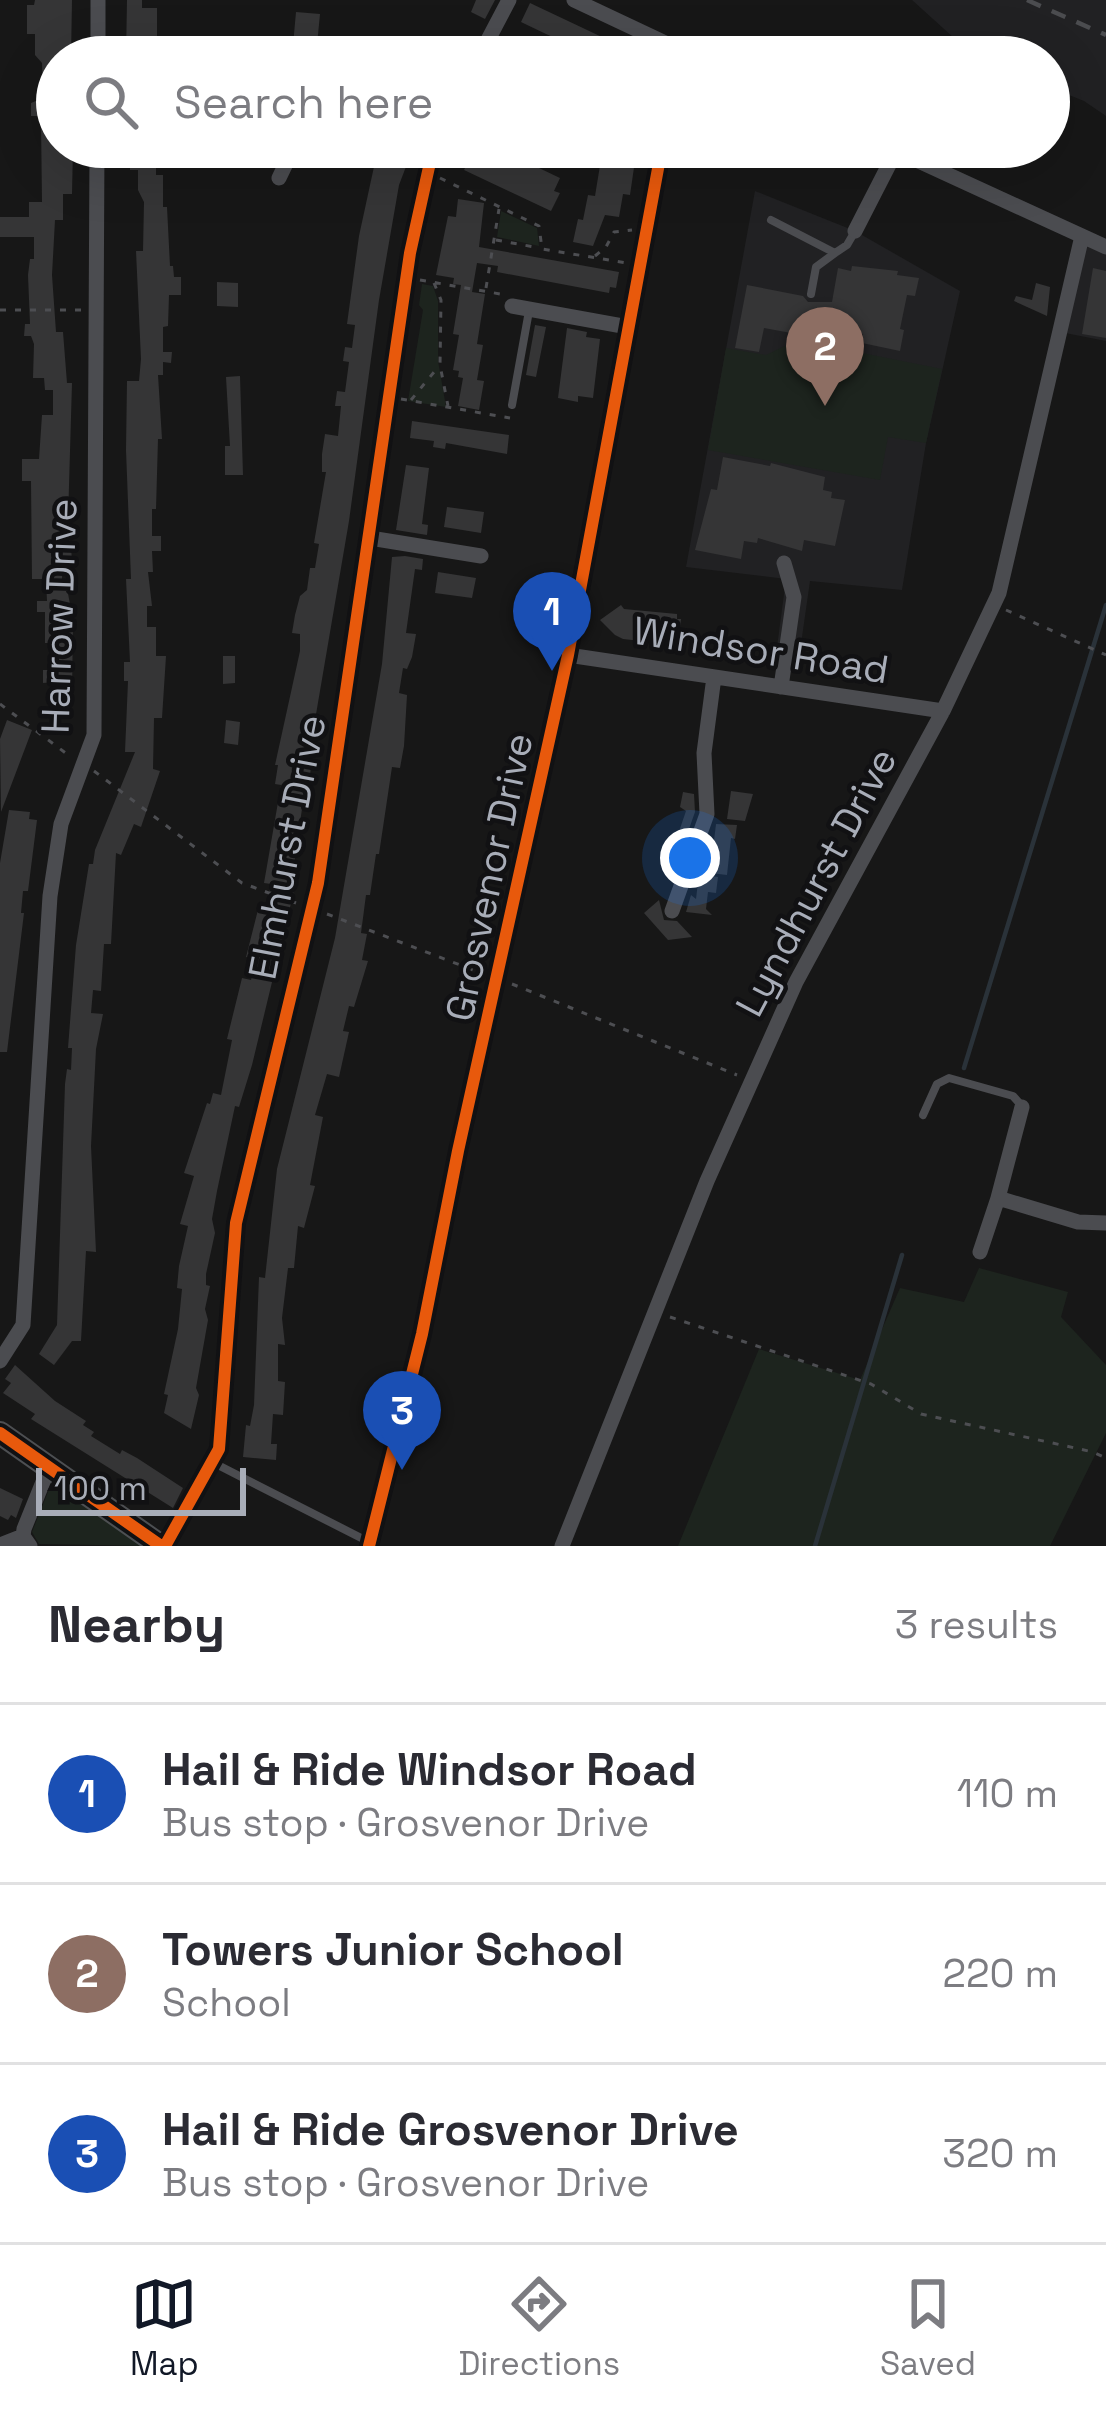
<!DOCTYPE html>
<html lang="en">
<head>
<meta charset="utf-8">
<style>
	body { margin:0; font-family:"Space Grotesk",sans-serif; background:#f7f7f7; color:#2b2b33 }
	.scale { position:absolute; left:36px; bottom:30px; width:210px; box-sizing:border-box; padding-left:12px; border:6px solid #a8adb8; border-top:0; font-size:33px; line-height:42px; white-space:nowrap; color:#a8adb8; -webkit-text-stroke:9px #111113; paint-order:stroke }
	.you { position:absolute; left:690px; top:858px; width:42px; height:42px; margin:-30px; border:9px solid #fff; border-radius:50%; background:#1a73e8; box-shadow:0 0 0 18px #1a73e833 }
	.badge { display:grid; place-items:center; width:78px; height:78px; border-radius:50%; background:#111827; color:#fff; font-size:39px; font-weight:700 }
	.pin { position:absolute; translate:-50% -99px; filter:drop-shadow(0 3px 6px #0008) }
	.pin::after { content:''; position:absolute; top:63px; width:42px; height:36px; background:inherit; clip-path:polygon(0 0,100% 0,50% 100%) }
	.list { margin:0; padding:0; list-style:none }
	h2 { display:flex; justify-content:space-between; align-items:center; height:156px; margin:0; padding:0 48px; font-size:51px }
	h2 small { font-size:39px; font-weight:400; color:#7c7c81 }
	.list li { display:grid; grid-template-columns:78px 1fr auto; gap:36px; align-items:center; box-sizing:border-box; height:180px; padding:0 48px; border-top:3px solid #e1e1e2 }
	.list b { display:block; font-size:45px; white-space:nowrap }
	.list p { margin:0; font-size:39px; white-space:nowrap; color:#7c7c81 }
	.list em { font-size:39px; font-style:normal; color:#7c7c81 }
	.icon { flex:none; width:66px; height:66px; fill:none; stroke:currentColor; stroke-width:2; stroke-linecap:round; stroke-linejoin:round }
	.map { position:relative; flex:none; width:1106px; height:1546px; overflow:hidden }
	.search { position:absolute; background:#fff; box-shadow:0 12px 48px #0002; left:36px; right:36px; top:36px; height:132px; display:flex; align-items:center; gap:30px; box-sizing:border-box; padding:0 42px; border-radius:66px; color:#7c7c81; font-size:45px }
	.sheet { height:696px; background:#fff }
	nav { display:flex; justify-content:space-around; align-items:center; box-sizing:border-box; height:168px; border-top:3px solid #e1e1e2; background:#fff; font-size:33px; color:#7c7c81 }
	nav a { display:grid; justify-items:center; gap:6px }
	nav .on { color:#111827 }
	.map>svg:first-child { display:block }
	.built { fill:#212123 }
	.green { fill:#1d241e }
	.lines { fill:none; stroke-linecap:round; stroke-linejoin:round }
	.stream { stroke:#2a3239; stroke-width:4.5 }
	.building { fill:#353536 }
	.path { stroke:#4d4e52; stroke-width:3; stroke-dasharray:6 9; stroke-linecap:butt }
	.service { stroke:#4b4c50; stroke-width:8 }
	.minor { stroke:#4b4c50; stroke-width:15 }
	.primary { stroke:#4d4f52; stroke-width:24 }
	.rail { stroke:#4b4c4f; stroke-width:4.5; stroke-dasharray:15 12; stroke-linecap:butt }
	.cycleway-casing { stroke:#111113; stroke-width:20 }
	.cycleway { stroke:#e8590c; stroke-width:12 }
	.labels { text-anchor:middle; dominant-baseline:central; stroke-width:9; stroke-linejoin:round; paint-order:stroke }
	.street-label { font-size:39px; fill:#a8adb8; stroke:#111113 }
</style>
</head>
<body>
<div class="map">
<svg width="1106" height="1546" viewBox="0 0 1106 1546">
	<rect width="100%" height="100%" fill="#171717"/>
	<path class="built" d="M912,0H1106V116L1084,101L1049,87V57H975Z
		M755,191L855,231L960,291L926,443L902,590L810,581L798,665L775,662L786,579L686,567Z
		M1082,236L1106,247V341L1060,332Z"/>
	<path class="green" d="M501,211L537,228L539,246L497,237Z
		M422,284L433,286L438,301V361L446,407L408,401L423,310L419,305Z
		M797,340L942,369L926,443L888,437L880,480L708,450L726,348L766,355Z
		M979,1268L1068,1292L1061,1317L1106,1365V1433L1050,1546H678L759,1349L860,1380L900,1288L964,1302Z
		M52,1482L152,1546L39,1544L32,1532Z"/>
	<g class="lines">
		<path class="stream" d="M964,1068L1106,605
			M815,1546L902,1255"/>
	</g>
	<path class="building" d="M35,0H72L71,57H57V147H73L72,194H63V220H55L52,275L56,332H63L67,383H72L68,520L72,559H62V583H66L73,620L72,693L59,721L46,713L57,696L49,691L55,682L43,683V670H52V643H45V612H37V601H47L46,579H32L31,481H22V459H39L42,415H53V390H45L44,378H33L34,344L31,336H24L25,324H30L28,275L30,259H34V237H0V217H29V202H42L41,122L38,116H31V103L43,98L42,63L35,55V34H27V5H34Z
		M127,0H142V8H157V57H126Z
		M476,0H495L485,19L471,12Z
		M530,3L604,38L645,57H597L546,34L521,22Z
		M296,12L320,14L317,45L310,44L308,57H285L286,44L293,45Z
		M432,41L467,57H425Z
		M130,147H156V175H163V207H167L170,266H173L174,277H181V295H169L168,326L163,327V352H172L171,363L163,362V375H158L162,439H158L156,509H152V536H161V551H152L153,572H148L152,606H147V627H156V656H166L162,718H154L153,769L160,771L141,827L134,824L121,855L116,853L111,944H104L101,991L93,990L91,1013L103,1014L96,1049L91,1146L96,1252L86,1251L81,1341H72L54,1365L39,1354L57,1325L65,1084L67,1069L71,1070L72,1048H68L76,945L89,864H93L95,850L135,752H125L128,681H124V662H130L126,579H131L126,450L127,381H139L141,359L136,251H143L144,202L138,190V170H130Z
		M384,147L412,151L399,185L379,300L349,521L314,726L308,803L303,802L294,864L297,865L293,895L252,1065L239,1107L235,1106L217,1191L212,1219L215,1233L206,1274V1285L210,1286L205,1309L208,1320L196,1388L199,1395L191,1429L164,1413L168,1395L164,1394L178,1329L182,1289L177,1288L179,1266L188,1226L180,1224L194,1176L184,1173L207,1103L210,1104L213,1093L221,1095L232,1040L227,1039L242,978L251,980L256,959L246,957L259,906L266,907L271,884L264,883L281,785L275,784L278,765H275L300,651V634L292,633L295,615L300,596L307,590L310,568H315L319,544L314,543L326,472H322V454L325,434L338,436L341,406H335L337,391L345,392L349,362L343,361L345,347L352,348L355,325L347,324L359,236L375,162L379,163Z
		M481,147H495L560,178L554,191L560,193L551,211L464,170L473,152L478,155Z
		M603,147H637L630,195L623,194L619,217L605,215L593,246L573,242L578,219L583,220L588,195L595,196Z
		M458,199L484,203L479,247L619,272L616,288L610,287L609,293L497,272L498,266L477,263L472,292L485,294L477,344L483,345L477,380L484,381L479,410L458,406L463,378L458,377L459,371L453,370L459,335L453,334L461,285L453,284L454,278L436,275L448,216L456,217Z
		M852,266L898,271L897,275L919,278L915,296L907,295L900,329L904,330L900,351L862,343L863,334L805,324L802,335L764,328L759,352L735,348L747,285L803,296L808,302H832L838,268L851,271Z
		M1093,268L1106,271V338L1082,334Z
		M217,282L238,283V307L217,306Z
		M1036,283L1050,287L1047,316L1014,301L1016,296L1032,300Z
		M535,325L546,327L536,377L526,375Z
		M567,328L587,332L586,337L600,339L593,398L578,396V402L558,398Z
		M240,376L243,475H225V446H230L226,377Z
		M412,421L509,435L507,454L446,443L445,449L433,447L434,441L410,438Z
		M723,457L770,466L771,463L825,477L823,490L832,492L831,498L845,500L835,546L804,540L802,551L758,538L757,543L744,541L741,559L695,550L711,489L717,490Z
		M406,465L429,468L422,524L428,525L427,535L396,530Z
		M447,507L484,512L481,533L444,527Z
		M405,556L423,559L422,570L415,569L406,633L416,634L412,657L407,669L403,668L399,693L407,695L404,746L400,768L392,767L379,854H376L370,895H366L361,933L367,934L362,960L368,961L354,1007L349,1006L343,1031L349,1032L339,1077L327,1074L315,1115L323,1117L310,1185L315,1186L304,1228L298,1226L294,1268H288L282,1318L285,1345L278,1344V1381L285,1382L283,1415L273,1414L271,1444H277L276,1460L243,1457L246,1425L250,1426L254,1405L259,1277L265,1278L277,1169L335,938L382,664L392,557Z
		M438,572L476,578L472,598L435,593Z
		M621,605L624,609L677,614V619H681L678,645L623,639L615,635L600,620Z
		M223,656H235V683L223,684Z
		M7,720L32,730L1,812L0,739Z
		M226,720L240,722L238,745L224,743Z
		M731,791L753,794L745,821L727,819Z
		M683,792L694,794L695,812L677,863L676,853L672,852L686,811L680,807Z
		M9,810L30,812L29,819L37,820L28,891H23L21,913H24L7,1052H0V863Z
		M716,824L737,825L735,839L731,838L727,875L710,873Z
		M699,874L718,877L716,893L708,892L706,909L712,915L686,912L691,895L696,899Z
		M659,900L664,920L677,921L692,937L668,940L644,913Z
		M15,1365L55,1401L86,1421L83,1425L94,1432L91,1436L120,1454L122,1450L137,1458L183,1488L173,1508L31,1419L35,1414L3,1393L11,1383L5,1379Z
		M0,1488L23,1499L16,1518L11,1515L8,1520L0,1516Z"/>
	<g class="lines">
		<path class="path" d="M440,178L539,226L542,249L627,263
			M496,240L540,248
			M595,256L606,247L614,232L632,230
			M420,280L506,295
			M434,283L441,300L440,365L448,406
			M486,288L499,209
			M0,310H82
			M401,399L510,418
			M411,400L439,366
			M1006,610L1106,655
			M0,704L71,757
			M94,771L242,883L296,903
			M327,914L481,973
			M512,984L737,1075
			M670,1317L871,1384L921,1414L1093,1452L1106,1458"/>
		<path class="service" d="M771,220L835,253L847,245L854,233
			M811,294L816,267L835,253
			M512,405L529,311
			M923,1115L937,1084L949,1078L1013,1096L1021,1105
			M212,1462L369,1542"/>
		<path class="minor" d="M574,0L695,57
			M98,57V0
			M338,57L341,50L353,46L378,57
			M479,57L509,0
			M537,147L559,157L563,147
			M888,147L1106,247
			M279,178L294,147
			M855,231L896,151
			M512,306L628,327
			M370,538L481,556
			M568,655L943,711
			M781,687L794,597L784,563
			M672,911L707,814L704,753L714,677
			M1022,1107L998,1198L1078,1222L1106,1223
			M980,1252L998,1198
			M0,1361L23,1325L50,896L61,824L94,735L97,147
			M0,1545L23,1536
			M30,1546L23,1536L24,1529L49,1467
			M165,1546L219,1449L236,1223L318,883L410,253L429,167L437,147
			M369,1546L422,1334L458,1151L568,655L662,147
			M562,1546L707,1181L796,982L943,711L999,593L1082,236"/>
		<path class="primary" d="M0,1433L161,1546"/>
		<path class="rail" d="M1027,0L1106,35"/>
		<defs>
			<path id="cycleway" d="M0,1433L161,1546
				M165,1546L219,1449L236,1223L318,883L410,253L429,167L437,147
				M369,1546L422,1334L458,1151L568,655L662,147"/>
		</defs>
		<use href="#cycleway" class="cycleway-casing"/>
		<use href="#cycleway" class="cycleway"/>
	</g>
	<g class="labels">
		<g class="street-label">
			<text transform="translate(59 616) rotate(-88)">Harrow Drive</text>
			<text transform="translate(761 650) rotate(9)">Windsor Road</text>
			<text transform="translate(287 847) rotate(-79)">Elmhurst Drive</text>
			<text transform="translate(489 877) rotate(-78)">Grosvenor Drive</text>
			<text transform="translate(816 882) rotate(-62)">Lyndhurst Drive</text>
		</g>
	</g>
</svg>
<div class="scale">100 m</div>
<div class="you"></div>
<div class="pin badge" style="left:552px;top:671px;background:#1a4fb4">1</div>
<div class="pin badge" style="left:825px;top:406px;background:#8d6e63">2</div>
<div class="pin badge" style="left:402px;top:1470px;background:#1a4fb4">3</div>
<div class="search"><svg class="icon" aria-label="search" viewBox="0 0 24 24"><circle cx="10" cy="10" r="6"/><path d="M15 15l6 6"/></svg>Search here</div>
</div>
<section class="sheet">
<h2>Nearby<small>3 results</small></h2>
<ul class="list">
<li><span class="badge" style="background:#1a4fb4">1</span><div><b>Hail &amp; Ride Windsor Road</b><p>Bus stop · Grosvenor Drive</p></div><em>110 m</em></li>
<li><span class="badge" style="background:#8d6e63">2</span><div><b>Towers Junior School</b><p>School</p></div><em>220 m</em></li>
<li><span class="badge" style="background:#1a4fb4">3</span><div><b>Hail &amp; Ride Grosvenor Drive</b><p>Bus stop · Grosvenor Drive</p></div><em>320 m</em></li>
</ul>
</section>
<nav>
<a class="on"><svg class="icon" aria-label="map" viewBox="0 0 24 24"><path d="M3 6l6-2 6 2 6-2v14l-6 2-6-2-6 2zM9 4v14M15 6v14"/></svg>Map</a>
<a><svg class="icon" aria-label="directions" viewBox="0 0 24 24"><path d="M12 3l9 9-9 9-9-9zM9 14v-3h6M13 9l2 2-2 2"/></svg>Directions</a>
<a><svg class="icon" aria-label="saved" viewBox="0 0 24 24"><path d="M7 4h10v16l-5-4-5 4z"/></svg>Saved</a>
</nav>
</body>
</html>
